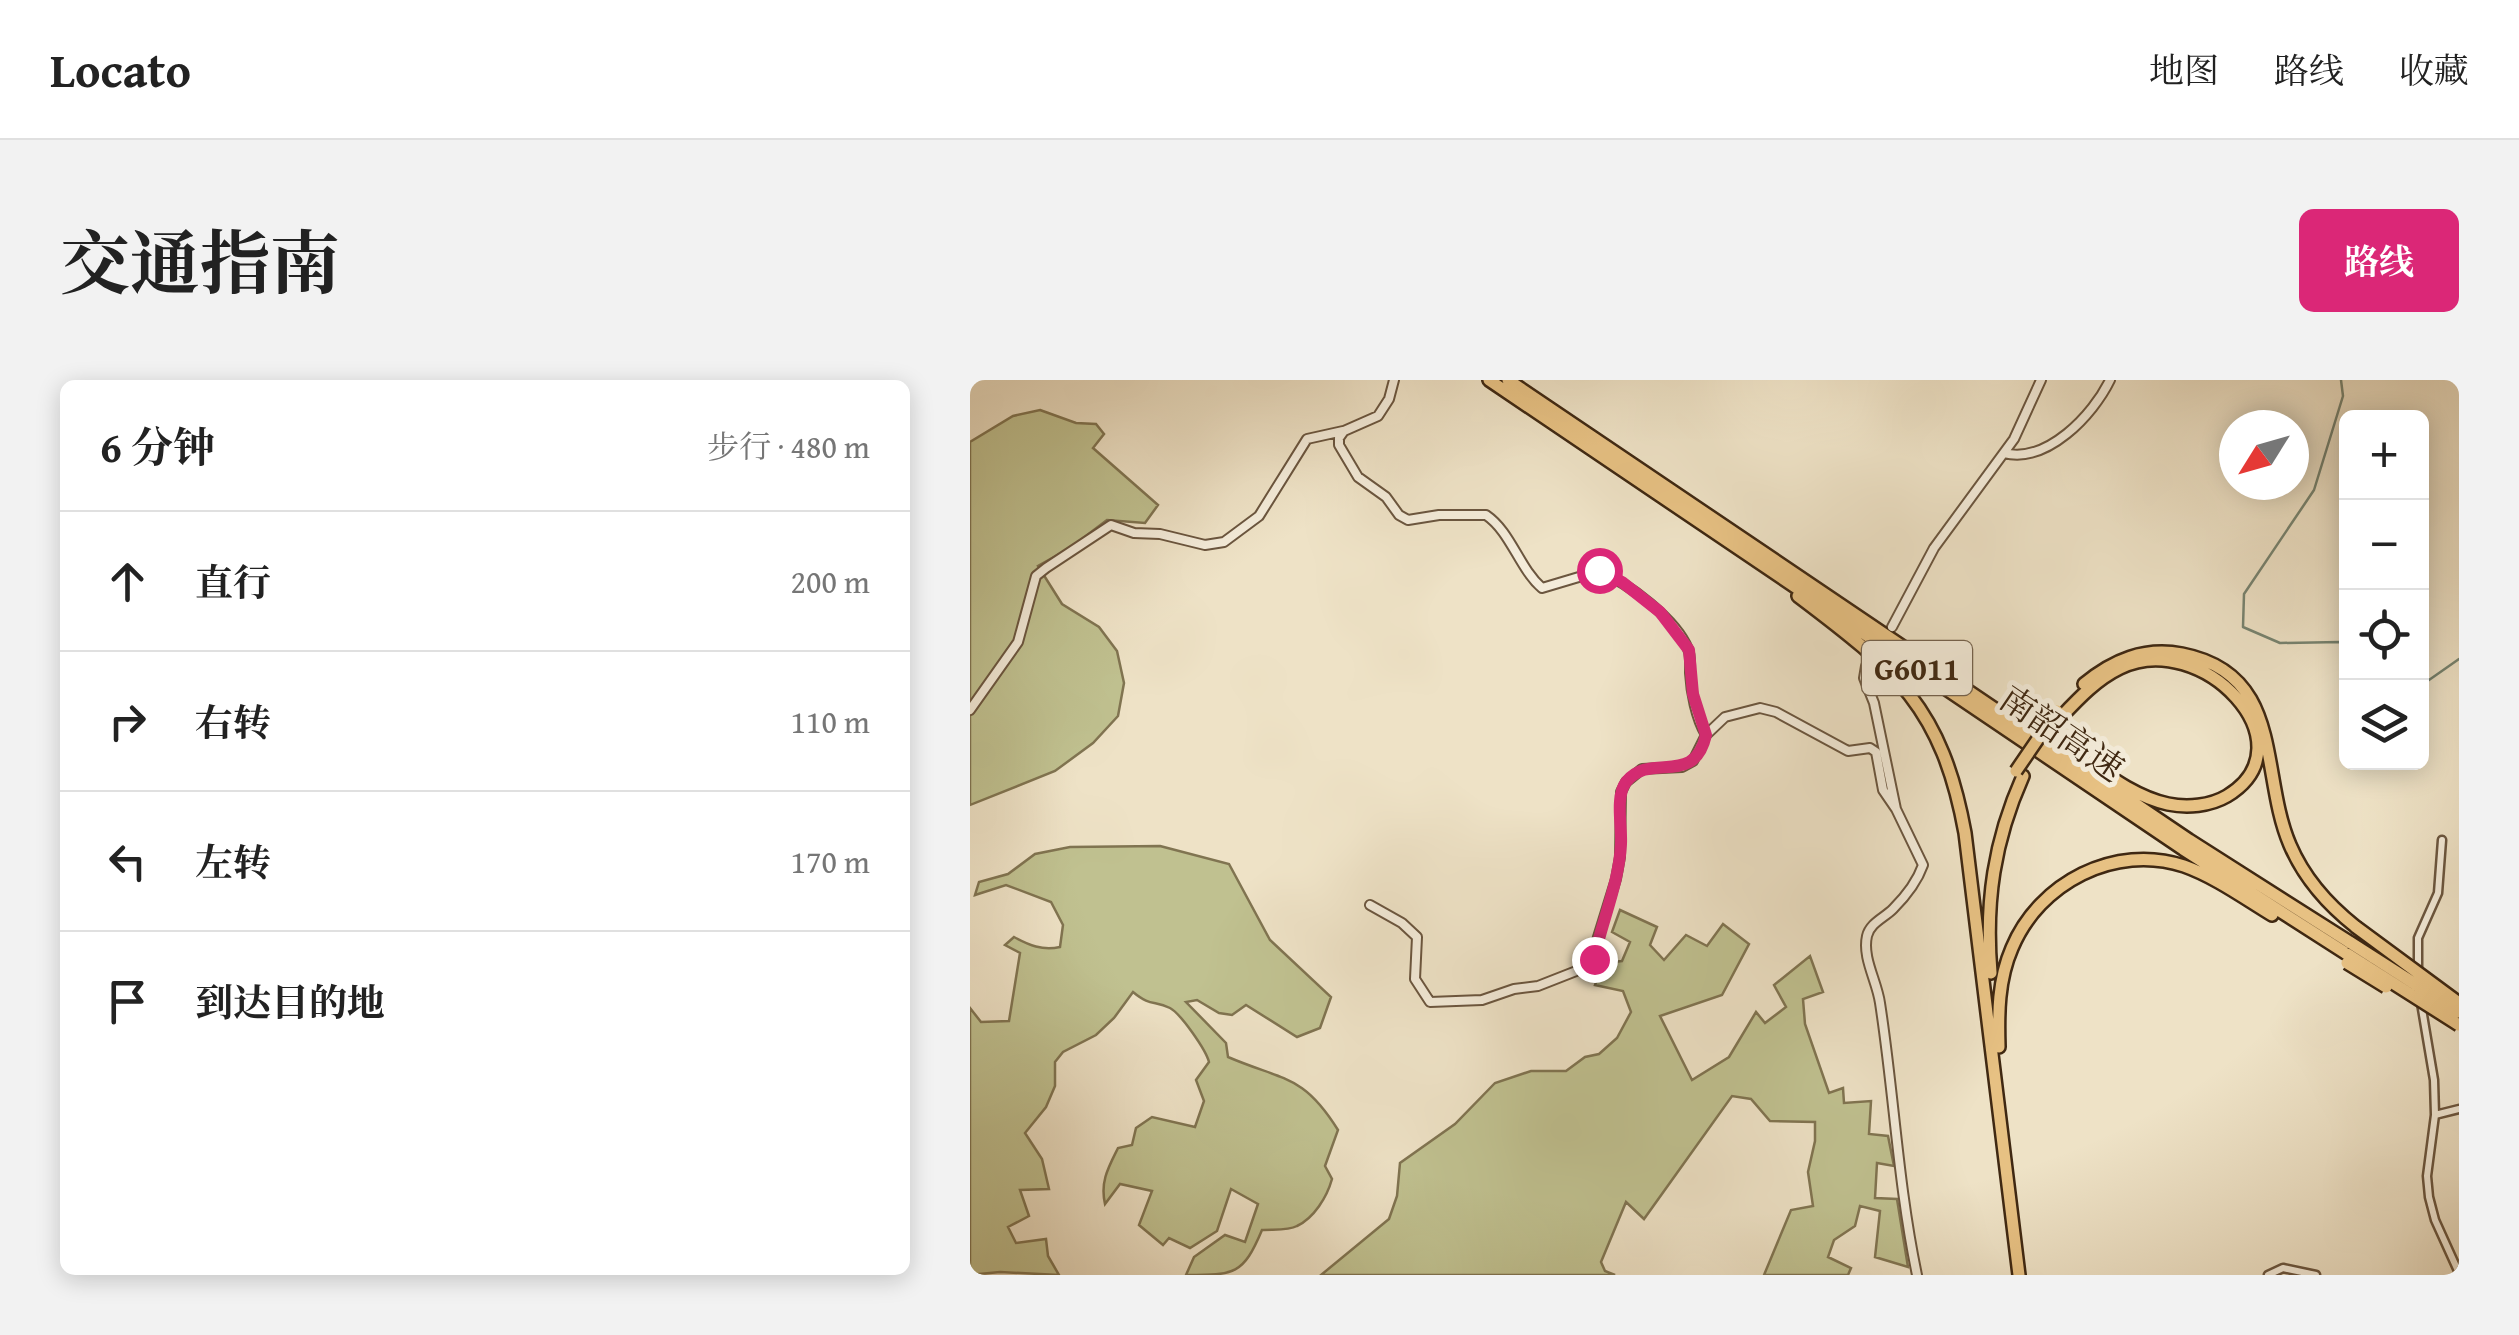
<!DOCTYPE html>
<html lang="zh">
<head>
<meta charset="utf-8">
<style>
	body { margin:0; font-family:"Gentium Book Plus","Noto Serif SC",serif; background:#f2f2f2; color:#222 }
	.controls { position:absolute; right:30px; top:30px; display:grid; overflow:hidden; border-radius:15px; box-shadow:0 5px 25px #0003 }
	.controls button { width:90px; height:90px; display:grid; place-items:center; padding:0; border:0; border-bottom:2px solid #e0e0e0; background:#fff; color:#222; font:50px sans-serif }
	.compass { position:absolute; left:1249px; top:30px; width:90px; height:90px; border-radius:50%; background:#fff; box-shadow:0 5px 25px #0003; rotate:233deg }
	.stop { position:absolute; width:30px; height:30px; margin:-22px; border:8px solid #db2777; border-radius:50%; background:#fff }
	.stop.end { background:#db2777; border-color:#fff; box-shadow:0 2px 10px #0008 }
	.list { margin:0; padding:0; list-style:none }
	h2 { display:flex; justify-content:space-between; align-items:center; height:130px; margin:0; padding:0 40px; font-size:42px }
	h2 small { font-size:32px; font-weight:400; color:#767676 }
	.list li { display:grid; grid-template-columns:65px 1fr auto; gap:30px; align-items:center; box-sizing:border-box; height:140px; padding:0 40px; border-top:2px solid #e0e0e0 }
	.list b { display:block; font-size:38px; white-space:nowrap }
	.list em { font-size:32px; font-style:normal; color:#767676 }
	.icon { flex:none; width:55px; height:55px; fill:none; stroke:currentColor; stroke-width:2; stroke-linecap:round; stroke-linejoin:round }
	.map { position:relative; flex:none; width:1489px; height:895px; overflow:hidden; border-radius:15px }
	header { display:flex; align-items:center; gap:60px; box-sizing:border-box; height:140px; padding:0 50px; background:#fff; border-bottom:2px solid #e0e0e0 }
	header strong { font-size:48px }
	nav { display:flex; gap:55px; margin-inline-start:auto; font-size:35px }
	.intro { display:flex; align-items:center; justify-content:space-between; box-sizing:border-box; height:240px; padding:0 60px }
	h1 { margin:0; font-size:70px }
	.button { padding:25px 45px; border-radius:15px; background:#db2777; color:#fff; font-size:35px; font-weight:700 }
	main { display:flex; gap:60px; padding:0 60px }
	aside { flex:1; background:#fff; border-radius:15px; box-shadow:0 5px 25px #0003 }
	.map>svg:first-child { display:block }
	.green { fill:#c0c190; stroke:#807451; stroke-width:2.5 }
	.lines { fill:none; stroke-linecap:round; stroke-linejoin:round }
	.stream { stroke:#768370; stroke-width:2.5 }
	.minor-casing { stroke:#6b563f; stroke-width:11 }
	.tertiary-casing { stroke:#6b563f; stroke-width:12 }
	.motorway-casing { stroke:#3f2812; stroke-width:16 }
	.minor { stroke:#f4ecda; stroke-width:6 }
	.tertiary { stroke:#f4ecda; stroke-width:8 }
	.motorway { stroke:#e7c183; stroke-width:11 }
	.motorway-bridge-casing { stroke:#3f2812; stroke-width:16; stroke-linecap:butt }
	.motorway-bridge { stroke:#e7c183; stroke-width:11 }
	.route { stroke:#db2777; stroke-width:12 }
	.labels { text-anchor:middle; dominant-baseline:central; stroke-width:10; stroke-linejoin:round; paint-order:stroke }
	.shield { fill:#f4ecda; stroke:#75634e; stroke-width:2.5 }
	.shield-label { font-size:32px; font-weight:bold; fill:#3f2812 }
	.street-label { font-size:35px; fill:#3f2812; stroke:#f4ecda }
</style>
</head>
<body>
<header>
<strong>Locato</strong>
<nav><a>地图</a><a>路线</a><a>收藏</a></nav>
</header>
<div class="intro"><h1>交通指南</h1><a class="button">路线</a></div>
<main>
<aside>
<h2>6 分钟<small>步行 · 480 m</small></h2>
<ul class="list">
<li><svg class="icon" aria-label="ahead" viewBox="0 0 24 24"><path d="M12 20V5M6 11l6-6 6 6"/></svg><div><b>直行</b></div><em>200 m</em></li>
<li><svg class="icon" aria-label="right" viewBox="0 0 24 24"><path d="M7 20v-9h11M14 6l5 5-5 5"/></svg><div><b>右转</b></div><em>110 m</em></li>
<li><svg class="icon" aria-label="left" viewBox="0 0 24 24"><path d="M17 20v-9H6M10 6l-5 5 5 5"/></svg><div><b>左转</b></div><em>170 m</em></li>
<li><svg class="icon" aria-label="arrive" viewBox="0 0 24 24"><path d="M6 21V4h12l-3 4 3 4H6"/></svg><div><b>到达目的地</b></div></li>
</ul>
</aside>
<div class="map">
<svg width="1489" height="895" viewBox="0 0 1489 895">
	<rect width="100%" height="100%" fill="#eee2c6"/>
	<filter id="stains"><feTurbulence type="fractalNoise" baseFrequency=".002" numOctaves="4"/><feColorMatrix values="0 0 0 0 .2 0 0 0 0 .09 0 0 0 0 .02 0 0 0 .5 -.17"/></filter>
	<radialGradient id="worn" r=".72"><stop offset=".6" stop-color="#630" stop-opacity="0"/><stop offset="1" stop-color="#630" stop-opacity=".3"/></radialGradient>
	<path class="green" d="M70,30L106,43L126,44L134,54L123,68L188,125L175,143L137,140L100,168L68,186L92,224L129,247L147,271L154,303L148,336L123,363L85,391L0,425V62L43,36Z
		M190,466L259,484L300,560L361,617L350,648L327,657L276,625L262,635L249,633L227,620L216,622L256,663L258,677C314,701 333,694 368,750L355,786L362,799C357,817 344,838 327,846C318,851 303,849 292,850C273,895 265,895 216,895L224,877L255,855L275,862L288,824L261,809L247,851L220,868L199,858L193,865L169,845L182,811L150,804L135,824C130,802 138,788 148,768L162,765L166,748L182,737L225,747L234,721L226,700L239,682C236,670 211,634 200,628C184,620 181,627 163,612L144,638L126,655L93,672L85,682V706L76,727L55,753L72,779L79,809L50,810L59,836L38,847L46,863L76,859L78,876L89,895L30,892L0,895V628L11,642L39,641L50,573L35,565L44,557C59,565 72,571 90,567L93,545L81,522L36,505L5,515L9,502L38,494L65,474L100,467Z
		M650,530L687,547L680,565L694,580L716,555L737,566L753,544L779,564L752,615L690,636L722,700L759,677L786,632L795,643L816,627L804,605L840,576L853,612L833,619L835,644L859,713L873,708L874,723L901,721L899,754L918,756L924,786L907,783L905,818L927,819L938,887L905,877L910,831L890,826L885,846L864,860L858,877L881,888L878,895H794L821,830L843,826L838,792L845,761V742L800,741L781,719L762,716L674,839L656,822L631,882L635,891L645,895H351L419,839L427,816L430,783L485,744L525,703L561,691H596L615,677L629,674L647,658L661,632L653,611L625,605L633,583L652,581L660,562L642,552Z"/>
	<g class="lines">
		<path class="stream" d="M1371,0L1373,16L1344,110L1274,214L1273,247L1310,263L1370,262L1376,264
			M1452,297L1459,300L1489,279"/>
		<defs>
			<path id="minor" d="M1448,590V558L1468,513L1472,460
				M1451,623L1464,700L1465,735L1457,796L1459,817L1465,840L1489,893
				M1465,735L1489,729
				M1298,895L1313,888L1346,895"/>
			<path id="tertiary" d="M424,0L419,19L408,36L374,51L369,58V65L388,97L416,117L429,135L438,140L469,135H516C541,152 549,188 572,208L629,191C658,203 706,239 718,269C721,276 720,285 720,293C721,312 726,338 736,355
				M1034,73C1077,84 1123,35 1140,0
				M922,247L964,168L1044,59L1071,0
				M896,286L894,298L904,323L926,429L953,485C947,502 935,517 923,529C914,538 900,543 897,556C892,578 907,601 910,623C924,713 928,805 947,895
				M0,330L48,262L66,196L76,188L141,145L164,153L190,154L235,165L254,162L289,136L337,59L373,51
				M400,525L432,543L447,557L445,599L460,622L512,620L544,609L568,606L619,586L646,499L650,477L651,412L656,402L672,389L712,387L723,381L736,355L755,337L790,328L806,332L878,371L900,368L906,372L913,410L926,429"/>
			<path id="motorway" d="M519,0L1213,469L1377,574
				M538,0L1219,460L1381,563
				M828,216C926,290 972,327 995,453L1049,895
				M1114,304C1143,280 1174,267 1212,274C1315,294 1289,393 1320,465C1334,498 1358,525 1386,547
				M1092,336C1109,318 1127,299 1150,288C1231,248 1343,364 1257,416C1240,426 1217,428 1198,424C1166,417 1137,395 1111,377
				M1021,593C1015,522 1024,461 1053,396
				M1029,667C1028,634 1028,600 1042,568C1069,503 1145,463 1214,486C1245,497 1274,518 1302,535"/>
		</defs>
		<use href="#minor" class="minor-casing"/>
		<use href="#tertiary" class="tertiary-casing"/>
		<use href="#motorway" class="motorway-casing"/>
		<use href="#minor" class="minor"/>
		<use href="#tertiary" class="tertiary"/>
		<use href="#motorway" class="motorway"/>
		<defs>
			<path id="motorway-bridge" d="M1046,391L1087,331
				M1386,547L1489,623
				M1381,563L1489,632
				M1377,574L1489,645
				M1377,583L1416,607"/>
		</defs>
		<use href="#motorway-bridge" class="motorway-bridge-casing"/>
		<use href="#motorway-bridge" class="motorway-bridge"/>
	</g>
	<g class="lines">
		<path class="route" d="M624,579C632,541 649,503 651,464C652,446 645,417 656,402C681,371 724,408 736,355L723,314L719,270L690,232L652,202L629,190"/>
	</g>
	<g class="labels">
		<rect class="shield" x="892" y="261" width="110" height="54" rx="8"/>
		<g class="shield-label">
			<text x="947" y="288">G6011</text>
		</g>
		<g class="street-label">
			<text transform="translate(1092 353) rotate(34)">南韶高速</text>
		</g>
	</g>
	<rect width="100%" height="100%" filter="url(#stains)"/>
	<rect width="100%" height="100%" fill="url(#worn)"/>
</svg>
<div class="controls">
<button>+</button>
<button>−</button>
<button><svg class="icon" aria-label="locate" viewBox="0 0 24 24"><circle cx="12" cy="12" r="6"/><path d="M12 2v4M12 18v4M2 12h4M18 12h4"/></svg></button>
<button><svg class="icon" aria-label="layers" viewBox="0 0 24 24"><path d="M12 4l9 5-9 5-9-5zM3 14l9 5 9-5"/></svg></button>
</div>
<svg class="compass" viewBox="-18 -18 36 36"><path d="M0-13l5 13h-10z" fill="#e53935"/><path d="M0 13l5-13h-10z" fill="#767676"/></svg>
<div class="stop" style="left:629px;top:190px"></div>
<div class="stop end" style="left:624px;top:579px"></div>
</div>
</main>
</body>
</html>
